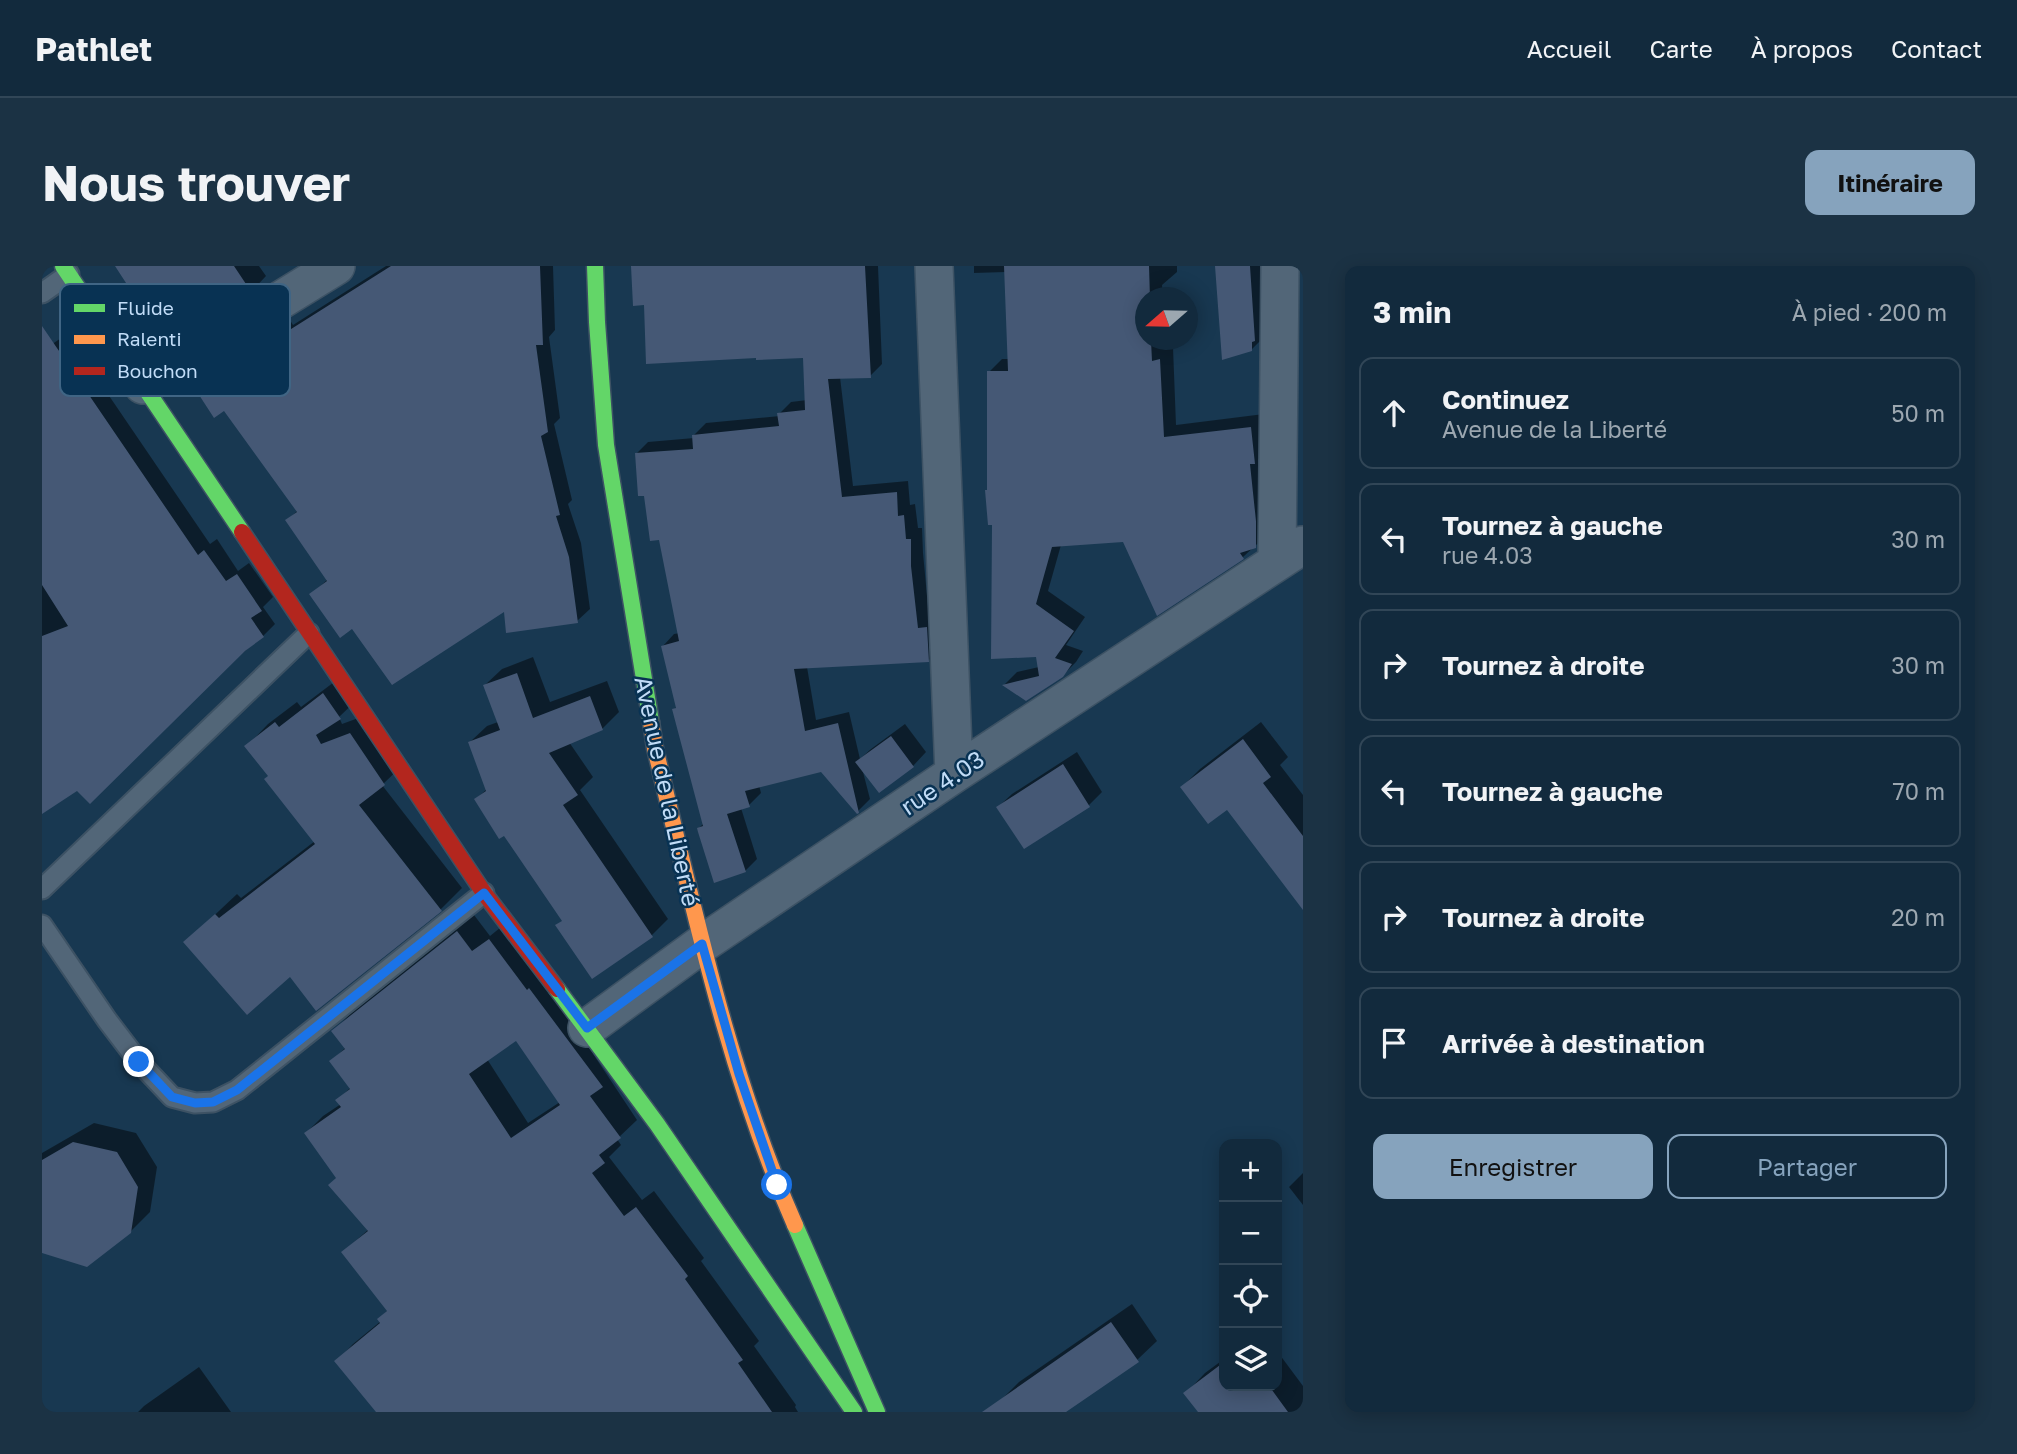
<!DOCTYPE html>
<html lang="fr">
<head>
<meta charset="utf-8">
<style>
	body { margin:0; font-family:"Golos Text",sans-serif; background:#1b3244; color:#f1f3f6 }
	.controls { position:absolute; right:21px; bottom:21px; display:grid; overflow:hidden; border-radius:14px; box-shadow:0 4px 18px #0003 }
	.controls button { width:63px; height:63px; display:grid; place-items:center; padding:0; border:0; border-bottom:2px solid #314657; background:#122a3d; color:#f1f3f6; font:35px sans-serif }
	.compass { position:absolute; left:1093px; top:21px; width:63px; height:63px; border-radius:50%; background:#122a3d; box-shadow:0 4px 18px #0003; rotate:250deg }
	.stop { position:absolute; width:21px; height:21px; margin:-16px; border:5px solid #1a73e8; border-radius:50%; background:#fff }
	.stop.end { background:#1a73e8; border-color:#fff; box-shadow:0 2px 7px #0008 }
	.list { margin:0; padding:0; list-style:none }
	h2 { display:flex; justify-content:space-between; align-items:center; height:91px; margin:0; padding:0 28px; font-size:30px }
	h2 small { font-size:23px; font-weight:400; color:#9ca7b0 }
	.list li { display:grid; grid-template-columns:46px 1fr auto; gap:21px; align-items:center; box-sizing:border-box; height:112px; margin:0 14px 14px; padding:0 14px; border:2px solid #314657; border-radius:14px }
	.list b { display:block; font-size:26px; white-space:nowrap }
	.list p { margin:0; font-size:23px; white-space:nowrap; color:#9ca7b0 }
	.list em { font-size:23px; font-style:normal; color:#9ca7b0 }
	.actions { display:flex; gap:14px; padding:21px 28px }
	.actions a { flex:1; padding:16px 0; border:2px solid #86a3bd; border-radius:14px; text-align:center; font-size:24px; color:#86a3bd }
	.actions .main { background:#86a3bd; color:#111 }
	.icon { flex:none; width:38px; height:38px; fill:none; stroke:currentColor; stroke-width:2; stroke-linecap:round; stroke-linejoin:round }
	.map { position:relative; flex:none; width:1261px; height:1146px; overflow:hidden; border-radius:14px }
	header { display:flex; align-items:center; gap:42px; box-sizing:border-box; height:98px; padding:0 35px; background:#122a3d; border-bottom:2px solid #314657 }
	header strong { font-size:33px }
	nav { display:flex; gap:38px; margin-inline-start:auto; font-size:24px }
	.intro { display:flex; align-items:center; justify-content:space-between; box-sizing:border-box; height:168px; padding:0 42px }
	h1 { margin:0; font-size:49px }
	.button { padding:18px 32px; border-radius:14px; background:#86a3bd; color:#111; font-size:24px; font-weight:700 }
	main { display:flex; gap:42px; padding:0 42px }
	aside { flex:1; background:#122a3d; border-radius:14px; box-shadow:0 4px 18px #0003 }
	.map>svg:first-child { display:block }
	.shadow { fill:#0007; fill-rule:evenodd }
	.building { fill:#455875; fill-rule:evenodd }
	.lines { fill:none; stroke-linecap:round; stroke-linejoin:round }
	.lane-casing { stroke:#3d5264; stroke-width:23 }
	.street-casing { stroke:#3d5264; stroke-width:40 }
	.fast-casing { stroke:#3d5264; stroke-width:19 }
	.slow-casing { stroke:#3d5264; stroke-width:19 }
	.jam-casing { stroke:#3d5264; stroke-width:19 }
	.lane { stroke:#526678; stroke-width:19 }
	.street { stroke:#526678; stroke-width:37 }
	.fast { stroke:#63d668; stroke-width:16 }
	.slow { stroke:#ff974d; stroke-width:16 }
	.jam { stroke:#b3261e; stroke-width:16 }
	.route { stroke:#1a73e8; stroke-width:9 }
	.labels { text-anchor:middle; dominant-baseline:central; stroke-width:5; stroke-linejoin:round; paint-order:stroke }
	.street-label { font-size:24px; fill:#c1dcf7; stroke:#083253 }
	.key { fill:#083253; stroke:#406584; stroke-width:2 }
	.key-label { font-size:19px; fill:#c1dcf7 }
</style>
</head>
<body>
<header>
<strong>Pathlet</strong>
<nav><a>Accueil</a><a>Carte</a><a>À propos</a><a>Contact</a></nav>
</header>
<div class="intro"><h1>Nous trouver</h1><a class="button">Itinéraire</a></div>
<main>
<div class="map">
<svg width="1261" height="1146" viewBox="0 0 1261 1146">
	<rect width="100%" height="100%" fill="#183851"/>
	<path class="shadow" d="M75,0H217L224,10L209,26Z
		M344,0H511L513,64L507,71L518,152L512,158L530,234L526,238L539,277L548,343L535,355L464,343L310,361L270,328L286,313L245,255L255,245L182,143L150,115L163,102L246,51L251,59Z
		M591,0H836L840,98L828,110L798,111L811,220L866,215L868,239L873,238L876,262H880L881,287L887,351L897,350L898,383L886,395L765,401L774,454L807,446L818,493L829,483L863,458L884,486L871,500L837,525L820,502L828,533L815,546L779,504L717,519L719,527L707,539L699,542L715,593L703,605L657,562L662,557L632,444L635,440L621,380L632,368L638,367L618,272L603,228L594,188L606,176L652,172V169L664,157L738,150L737,148L749,136L765,134L763,90L604,37Z
		M932,0H1135V6L1120,19L1121,32H1104V74H1122V83L1131,81L1134,159L1222,148L1227,267L1201,291L1082,275L1019,279L1006,325L1043,351L1024,379L1041,385L1034,396L1020,410L962,419L975,406L997,401L995,389L951,257L947,106L960,93H967L964,6L932,7Z
		M1184,0H1220L1221,72L1209,84Z
		M25,68L168,278L175,273L196,305L207,297L231,331L221,341L233,358L221,370L35,523L0,546V85Z
		M491,391L508,436L565,415L577,446L560,463L527,476L551,511L538,524L626,653L610,669L550,710L521,654L463,568L434,533L445,523L428,476L445,460L456,456L443,419L460,403Z
		M304,407L319,430L297,451L300,458L330,447L364,496L340,519L420,622L398,644L248,709L144,676L195,628L199,632L273,575L228,510L205,480L226,458L255,436L259,441Z
		M1219,456L1246,491L1238,499L1261,529V641L1185,542L1140,521L1158,503Z
		M1035,486L1060,526L1047,539L983,581L956,541L970,528Z
		M432,649L448,670L464,657L595,854L575,873L579,879L567,891L600,934L612,925L662,992L659,995L717,1075L712,1080L754,1139L753,1141L756,1146H336L295,1095L311,1078L339,1055L337,1053L346,1044L301,986L327,963L296,912L264,867L281,850L299,838L296,834L309,821L290,795L304,781L292,765L308,748ZM474,773L518,836L486,857L445,793Z
		M52,857L94,867L115,901L108,946L88,966L0,981V887Z
		M1261,907V939L1247,921Z
		M1090,1038L1115,1075L1095,1094L1021,1146H964L957,1136L977,1116Z
		M1235,1085L1261,1120V1141L1256,1146H1158L1144,1127L1163,1107L1182,1093V1120H1235Z
		M157,1101L189,1146H96L102,1140Z"/>
	<path class="building" d="M73,0H192L210,27L125,80Z
		M349,0H498L501,79H494L506,166L499,170L518,249L514,250L527,291L536,357L464,367L462,346L350,419L310,363L298,372L267,328L285,315L243,254L255,246L182,145L172,152L148,115L233,62L238,70Z
		M589,0H823L829,112L786,113L800,231L855,226L856,250L862,249L864,273H869V300L876,362L885,361L887,396L752,403L763,465L796,457L817,547L815,548L779,506L703,525L708,541L685,548L704,606L672,617L656,566L655,562L661,560L630,443L634,442L619,380L637,375L617,274L608,275L602,230H596L593,187L651,183L650,169L737,160L735,147L763,144L761,92L714,94V92L604,98L602,39L591,40Z
		M962,0H1107L1108,32H1103V74H1109L1110,95L1118,93L1122,171L1209,161L1213,198H1208L1214,255V282L1198,287L1202,293L1115,350L1081,276L1010,281L994,338L1032,365L1013,392L1030,398L1021,411L984,435L960,419L997,410L994,391L949,393L950,259H946L943,224H945V105H966Z
		M1173,0H1208L1213,75L1210,76V85L1180,94Z
		M0,60L156,289L162,284L184,315L195,308L220,345L209,352L222,371L203,385L48,538L35,525L0,548V370L26,360L0,319Z
		M475,407L491,452L548,430L561,464L507,487L536,529L521,539L611,671L550,713L513,659L520,655L462,570L457,573L432,533L444,525L426,476L458,464L441,419Z
		M281,427L299,453L274,469L279,478L308,467L343,519L317,539L400,645L274,745L248,711L205,749L141,676L173,648L177,652L273,578L222,513L226,510L202,480L233,456L237,461Z
		M849,470L872,501L837,527L813,496Z
		M1201,473L1229,511L1221,517L1261,570V644L1185,544L1166,558L1138,521Z
		M1021,498L1048,541L982,583L954,541Z
		M415,665L430,685L447,673L485,724L487,722L561,821L548,830L579,872L557,889L563,897L550,907L582,950L594,941L646,1010L643,1013L701,1094L696,1097L730,1146H334L292,1095L338,1057L335,1053L345,1045L299,986L326,965L286,919L294,912L262,867L299,841L293,834L308,823L287,795L303,783L289,765ZM474,775L518,839L469,872L427,808Z
		M31,876L75,886L96,921L89,967L45,1001L0,987V894Z
		M1069,1056L1097,1096L1024,1146H940Z
		M1182,1096V1120H1227L1246,1146H1156L1141,1127Z"/>
	<g class="lines">
		<defs>
			<path id="lane" d="M0,27L27,8
				M0,623L267,367
				M0,659L65,754L97,796L130,831L153,837L171,836L195,824L442,627"/>
			<path id="street" d="M892,0L912,508
				M101,119L294,0
				M1235,295L1238,0
				M545,762L660,678L912,508L1261,279"/>
			<path id="fast" d="M21,0L200,266
				M553,0L555,56L564,179L609,456
				M515,723L615,858L812,1146
				M753,959L835,1146"/>
			<path id="slow" d="M609,456L613,482C652,643 686,807 753,959"/>
			<path id="jam" d="M200,266L442,627L515,723"/>
		</defs>
		<use href="#lane" class="lane-casing"/>
		<use href="#street" class="street-casing"/>
		<use href="#fast" class="fast-casing"/>
		<use href="#slow" class="slow-casing"/>
		<use href="#jam" class="jam-casing"/>
		<use href="#lane" class="lane"/>
		<use href="#street" class="street"/>
		<use href="#fast" class="fast"/>
		<use href="#slow" class="slow"/>
		<use href="#jam" class="jam"/>
	</g>
	<g class="lines">
		<path class="route" d="M97,796L130,831L153,837L171,836L195,824L442,627L545,762L660,678L697,808L735,919"/>
	</g>
	<g class="labels">
		<g class="street-label">
			<text transform="translate(900 516) rotate(-34)">rue 4.03</text>
			<text transform="translate(626 525) rotate(78)">Avenue de la Liberté</text>
		</g>
	</g>
	<rect x="18" y="18" width="230" height="112" rx="10" class="key"/>
	<rect x="32" y="38" width="31" height="8" fill="#63d668"/>
	<rect x="32" y="69" width="31" height="9" fill="#ff974d"/>
	<rect x="32" y="101" width="31" height="8" fill="#b3261e"/>
	<g class="key-label">
		<text x="75" y="49">Fluide</text>
		<text x="75" y="80">Ralenti</text>
		<text x="75" y="112">Bouchon</text>
	</g>
</svg>
<div class="controls">
<button>+</button>
<button>−</button>
<button><svg class="icon" aria-label="locate" viewBox="0 0 24 24"><circle cx="12" cy="12" r="6"/><path d="M12 2v4M12 18v4M2 12h4M18 12h4"/></svg></button>
<button><svg class="icon" aria-label="layers" viewBox="0 0 24 24"><path d="M12 4l9 5-9 5-9-5zM3 14l9 5 9-5"/></svg></button>
</div>
<svg class="compass" viewBox="-18 -18 36 36"><path d="M0-13l5 13h-10z" fill="#e53935"/><path d="M0 13l5-13h-10z" fill="#9ca7b0"/></svg>
<div class="stop" style="left:735px;top:919px"></div>
<div class="stop end" style="left:97px;top:796px"></div>
</div>
<aside>
<h2>3 min<small>À pied · 200 m</small></h2>
<ul class="list">
<li><svg class="icon" aria-label="ahead" viewBox="0 0 24 24"><path d="M12 20V5M6 11l6-6 6 6"/></svg><div><b>Continuez</b><p>Avenue de la Liberté</p></div><em>50 m</em></li>
<li><svg class="icon" aria-label="left" viewBox="0 0 24 24"><path d="M17 20v-9H6M10 6l-5 5 5 5"/></svg><div><b>Tournez à gauche</b><p>rue 4.03</p></div><em>30 m</em></li>
<li><svg class="icon" aria-label="right" viewBox="0 0 24 24"><path d="M7 20v-9h11M14 6l5 5-5 5"/></svg><div><b>Tournez à droite</b></div><em>30 m</em></li>
<li><svg class="icon" aria-label="left" viewBox="0 0 24 24"><path d="M17 20v-9H6M10 6l-5 5 5 5"/></svg><div><b>Tournez à gauche</b></div><em>70 m</em></li>
<li><svg class="icon" aria-label="right" viewBox="0 0 24 24"><path d="M7 20v-9h11M14 6l5 5-5 5"/></svg><div><b>Tournez à droite</b></div><em>20 m</em></li>
<li><svg class="icon" aria-label="arrive" viewBox="0 0 24 24"><path d="M6 21V4h12l-3 4 3 4H6"/></svg><div><b>Arrivée à destination</b></div></li>
</ul>
<div class="actions"><a class="main">Enregistrer</a><a>Partager</a></div>
</aside>
</main>
</body>
</html>
